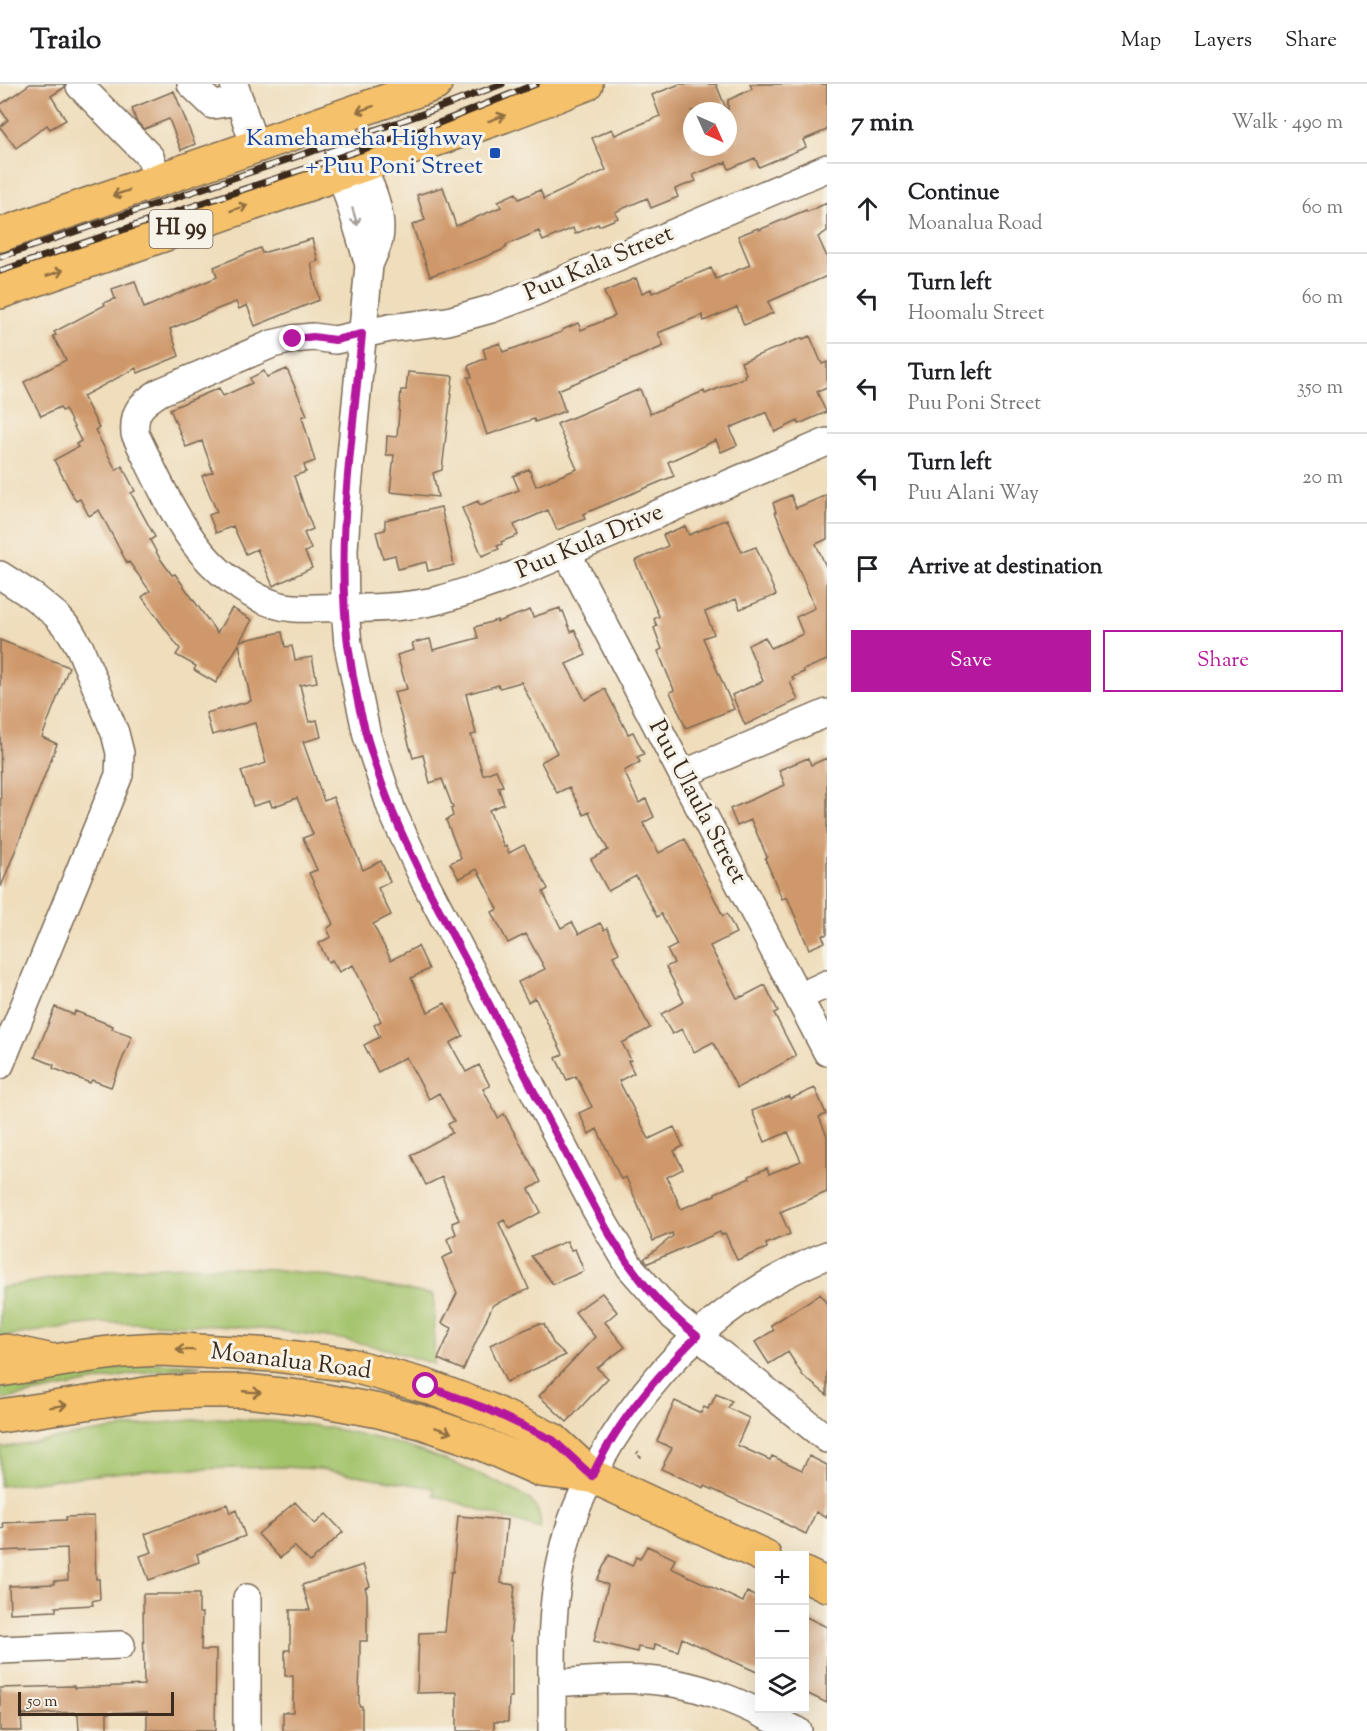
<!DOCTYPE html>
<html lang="en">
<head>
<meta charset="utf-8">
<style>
	body { margin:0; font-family:"Sorts Mill Goudy",serif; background:#f2f2f2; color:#202124 }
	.controls { position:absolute; right:18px; bottom:18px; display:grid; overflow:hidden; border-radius:0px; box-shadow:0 6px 24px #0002 }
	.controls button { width:54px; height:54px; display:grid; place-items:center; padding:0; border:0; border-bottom:2px solid #e0e0e0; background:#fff; color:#202124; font:30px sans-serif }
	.compass { position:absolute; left:683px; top:18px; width:54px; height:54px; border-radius:50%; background:#fff; box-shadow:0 6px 24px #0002; rotate:135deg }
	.scale { position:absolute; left:18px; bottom:15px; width:156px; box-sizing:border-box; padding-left:6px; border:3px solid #3b2a1e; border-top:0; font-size:16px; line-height:21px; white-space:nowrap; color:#3b2a1e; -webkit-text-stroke:4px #f7f3e8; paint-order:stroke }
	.stop { position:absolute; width:18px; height:18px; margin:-14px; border:4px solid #b5179e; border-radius:50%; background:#fff }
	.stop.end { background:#b5179e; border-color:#fff; box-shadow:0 2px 6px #0008 }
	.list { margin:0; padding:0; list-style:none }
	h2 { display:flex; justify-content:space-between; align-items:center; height:78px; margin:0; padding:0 24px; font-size:26px }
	h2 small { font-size:20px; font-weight:400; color:#757577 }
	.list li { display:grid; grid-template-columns:39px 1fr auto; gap:18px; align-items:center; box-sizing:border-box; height:90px; padding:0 24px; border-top:2px solid #e0e0e0 }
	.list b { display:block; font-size:22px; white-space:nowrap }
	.list p { margin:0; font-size:20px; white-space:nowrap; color:#757577 }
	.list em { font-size:20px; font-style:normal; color:#757577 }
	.actions { display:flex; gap:12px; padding:18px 24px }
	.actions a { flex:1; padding:14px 0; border:2px solid #b5179e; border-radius:0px; text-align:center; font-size:21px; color:#b5179e }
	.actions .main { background:#b5179e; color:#fff }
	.icon { flex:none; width:33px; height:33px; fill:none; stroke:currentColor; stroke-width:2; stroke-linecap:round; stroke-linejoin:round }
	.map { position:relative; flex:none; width:827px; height:1647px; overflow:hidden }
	header { display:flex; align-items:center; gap:36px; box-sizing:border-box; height:84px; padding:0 30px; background:#fff; border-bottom:2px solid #e0e0e0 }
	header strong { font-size:28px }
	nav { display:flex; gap:33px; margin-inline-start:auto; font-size:21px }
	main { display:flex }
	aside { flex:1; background:#fff }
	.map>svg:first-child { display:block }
	.green { fill:#a3c36b; stroke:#6f7644; stroke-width:1.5 }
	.building { fill:#cf986a }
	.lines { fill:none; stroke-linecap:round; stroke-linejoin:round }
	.minor-casing { stroke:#7a6955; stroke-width:30 }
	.major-casing { stroke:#7a6955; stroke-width:36 }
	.highway-casing { stroke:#7a6955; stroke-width:36 }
	.path { stroke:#7a6955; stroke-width:4; stroke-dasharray:1.5 4.5; stroke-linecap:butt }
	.minor { stroke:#fff; stroke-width:27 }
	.major { stroke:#f5c16b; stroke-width:33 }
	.highway { stroke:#f5c16b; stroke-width:33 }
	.rail-casing { stroke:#3b2a1e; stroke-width:7 }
	.rail { stroke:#f7f3e8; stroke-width:4.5; stroke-dasharray:14; stroke-linecap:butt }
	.oneway { stroke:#8f6e41 }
	.oneway2 { stroke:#a79f9a }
	.route { stroke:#b5179e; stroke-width:8 }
	.transit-dot { fill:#1a4fb4; stroke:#f7f3e8; stroke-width:2 }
	.labels { text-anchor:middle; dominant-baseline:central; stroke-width:6; stroke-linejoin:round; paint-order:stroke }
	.shield { fill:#f7f3e8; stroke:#73665b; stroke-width:1.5 }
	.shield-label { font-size:22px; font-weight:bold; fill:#3b2a1e }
	.transit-label { font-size:24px; fill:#164399; stroke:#f7f3e8; text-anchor:end }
	.street-label { font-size:24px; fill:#3b2a1e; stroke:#f7f3e8 }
</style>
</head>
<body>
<header>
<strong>Trailo</strong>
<nav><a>Map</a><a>Layers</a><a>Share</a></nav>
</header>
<main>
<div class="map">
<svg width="827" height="1647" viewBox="0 0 827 1647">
	<rect width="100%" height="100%" fill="#f7f3e8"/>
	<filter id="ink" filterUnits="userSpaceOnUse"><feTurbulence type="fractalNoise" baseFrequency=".0167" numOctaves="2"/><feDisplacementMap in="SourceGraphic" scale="12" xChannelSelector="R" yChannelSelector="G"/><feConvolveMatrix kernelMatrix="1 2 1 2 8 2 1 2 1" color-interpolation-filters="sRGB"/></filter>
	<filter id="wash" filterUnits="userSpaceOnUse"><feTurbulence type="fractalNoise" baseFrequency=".008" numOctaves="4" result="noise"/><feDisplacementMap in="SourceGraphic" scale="24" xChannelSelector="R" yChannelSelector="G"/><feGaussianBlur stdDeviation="1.35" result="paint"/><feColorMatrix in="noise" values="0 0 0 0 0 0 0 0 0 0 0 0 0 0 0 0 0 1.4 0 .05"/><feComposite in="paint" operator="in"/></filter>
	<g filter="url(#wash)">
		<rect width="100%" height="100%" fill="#efddbb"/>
		<path class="green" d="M189,1182L271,1185L314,1190L434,1211V1280C418,1275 402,1270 386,1265C324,1249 259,1244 196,1241C165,1240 135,1238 104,1239C69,1241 35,1248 0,1253V1204L78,1190L137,1184Z
			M158,1279L202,1281L139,1289L0,1316V1303L45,1293Z
			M218,1334C253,1336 288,1337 323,1343C384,1353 443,1372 498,1399C508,1404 522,1409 530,1416C538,1424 542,1435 540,1445L434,1411V1404L319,1385L283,1383L140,1386L0,1402V1364C74,1351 143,1339 218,1334Z"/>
		<g id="blocks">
			<path class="building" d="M30,0H65V3L51,12L66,36L50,45L47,41L16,64L0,43L8,36L0,25V21Z
				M680,0H716L727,27H692V63H728V16L752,5L750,0H827V46L803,56L806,63L759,83L755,74L729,85L726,78L693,91L696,97L675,105L678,113L651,124L647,114L615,128L618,134L599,142L598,140L575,150L573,144L543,157L539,147L506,161L507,163L502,166L480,175L430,192L412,141L425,136L417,111L443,103L456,142L501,123L498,117L516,109L519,115L540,106L544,115L606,86L592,54L612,45L615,51L660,32L652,11Z
				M174,7L195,60L181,66L169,35L144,45L136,37L132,24Z
				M827,119V147L818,153L827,173V192L768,218L773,229L744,241L737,223L704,237L702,231L658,249L664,262L558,306L565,327L535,338L534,335L487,351L468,293H472L468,282L486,274L483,265L500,259L503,268L562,248V246L578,239L581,246L615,232L604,208L636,194L642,209L651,205L652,209L711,184L716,195L750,181L738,152L758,144L759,146L806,126L807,128Z
				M312,155L318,177L311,179L319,216L255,242L247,221L239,225L236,218L220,224L170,245L179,272L138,289L136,284L83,312L99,344L95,346L116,386L122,382L135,407L131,409L155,453L150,456L159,473L172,491L175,490L217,549L232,524L252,536L240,557L282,548L285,563L292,562L295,576L312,573L317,598L300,601L309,638L317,636L321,653L303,658L324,717L333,713L363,786L381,777L390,798L378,804L391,831L373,840L391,876L418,862L429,885L411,894L428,928L445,919L463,952L450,959L466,988L479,981L490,1002L483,1005L498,1034L504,1030L541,1098L529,1105L541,1128L510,1145L504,1136L499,1139L529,1205L493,1221L463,1286L438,1275L452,1244L442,1239L457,1209L442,1174L453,1169L447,1155L456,1150L452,1139L459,1136L442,1093L426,1101L411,1071L452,1049L448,1040L454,1037L439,1009L429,1015L406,973L378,988L364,961L380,953L374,941L381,937L353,881L339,888L332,876L328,878L319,859L331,853L327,845L333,840L309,789L317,786L303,754L313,750L297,714L272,723L270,717L253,722L241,687L266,679L255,639L212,651L206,629L251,617L239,560L216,599L194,586L196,582L176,571L180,565L142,513L150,507L129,478L127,479L99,426L89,432L80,415L76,417L54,376L78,363L76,360L81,357L65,325L62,327L60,323L41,332L24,298L66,276L53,252L56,251L54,248L105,221L104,219L115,215L112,205L135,197L144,224L217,193L214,183L260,164L262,169Z
				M810,252L822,280L827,278V304L817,308L826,328L799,340L798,337L775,348L767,328L730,344L737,361L721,368L716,356L668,378L674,392L583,430L585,435L557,446L548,426L514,441L518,451L501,458L502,460L497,462L499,465L482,472L462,424L478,417L480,421L519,406L513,392L529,385L536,402L577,385L557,340L640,305L650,330L704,307L705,310L745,293L744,291L746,290L741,278L802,254L803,255Z
				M287,285L307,331L302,333L315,377L304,381L306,388L294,392L304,422L313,445L304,449L311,465L305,468L312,484L273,502L257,465L246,470L233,442L216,449L209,431L217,428L202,392L213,388L202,357L186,363L170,325L219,304L223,312L252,299L250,294L264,287L267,293Z
				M408,288L453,292L442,386L433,389L438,413L390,408L394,371H386L387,352L397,353L401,306H406Z
				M791,411L796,424L827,411V455L816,460L827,485V576L803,586L804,588L792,593L794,596L790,598L798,616L745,641L732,611L763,597L748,561L765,553L771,564L803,550L796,533L815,524L775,428H776L773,419Z
				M441,423L454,481L428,487L426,478L398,485L395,471L383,474L376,448L385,446V436Z
				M727,435L742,468L756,463L776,511L740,525L736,515L705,528L714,550L703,554L734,625L686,644L670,608L674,606L658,567L662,565L654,544L657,542L654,535L659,532L635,477L668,462L663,451L685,442L689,451Z
				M560,524L561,528L563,527L571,548L575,546L586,571L566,580L585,616L605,605L628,650L633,648L644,670L637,673L640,678L624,687L639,719L646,715L654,733L643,739L659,769L685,755L723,832L727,830L736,849L710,862L737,914L742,912V913L765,901L778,927L774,929L796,972L737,1004L713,958L694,968L682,945L672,950L661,930L684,918L666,883L674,879L667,866L677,861L661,830L657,833L636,792L608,807L591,775L608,766L589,728L584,731L569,703L557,709L541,678L557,669L521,598L500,604L498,601L466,610L476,650L471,651L483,691L496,686L503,702L498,703L504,720L489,726L504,763L506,762L509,769L524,761L548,805L543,808L561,844L572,838L579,850L600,839L604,846L607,844L619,869L613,872L650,944L622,959L631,976L628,977L634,989L619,997L649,1055L674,1043L683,1062L674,1067L683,1085L667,1093L681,1125L715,1111V1109L750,1094L749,1092L767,1084L769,1090L801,1077L788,1048L765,1058L752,1027L789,1012L790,1015L815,1004L826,1030L819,1033L827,1052V1108L780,1128L790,1150L766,1160L767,1164L737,1176L725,1149L721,1151L720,1148L648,1179L644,1175L673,1152L672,1149L653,1157L626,1093L621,1095L597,1045L589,1050L579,1029L592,1023L576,992L567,996L556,974L563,970L535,914L528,918L518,898L545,885L526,850L508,859L492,828L498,825L477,785L459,795L450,779L461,774L446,736L453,732L451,725L453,724L442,695L430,699L423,671L413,674L403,639L394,608L407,605L397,571L414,566L412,559L430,555L433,566L478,554L475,543L497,536V538L530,526L533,533Z
				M0,556L69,583L42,653L57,660L1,803Z
				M808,674L811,681L827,674V850L822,852L825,858L809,865L787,813L782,815L765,774L767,773L751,736L737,742L730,725L785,701L779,686Z
				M55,923L74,931L75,927L113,942L112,945L132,952L111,1003L92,996L90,999L53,984L54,981L35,973Z
				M567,1157L571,1166L575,1165L584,1187L553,1200L531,1172Z
				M602,1209L617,1228L605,1238L625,1263L597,1284L608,1294L567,1338L539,1312L595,1253L575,1228Z
				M820,1210L827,1220V1311L803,1292L788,1268L769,1280L755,1258L774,1246L771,1241Z
				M538,1240H544L553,1259L566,1271L506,1298L490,1261Z
				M716,1310L732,1317L728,1324L749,1334L737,1361L770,1376L772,1372L802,1386L809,1372L827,1381V1433L816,1428L806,1450L781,1438L782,1437L705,1402L704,1404L661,1385L672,1364L657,1357L675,1317L701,1329L704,1323L708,1325L710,1320L711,1321Z
				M295,1418L315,1440L326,1430L343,1448L310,1478L294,1462L280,1474L258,1450Z
				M227,1420L230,1429L236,1426L245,1452L197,1470L199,1478L149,1496L140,1472L152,1468L145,1450Z
				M94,1432L96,1495H99L100,1515L92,1517L93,1521L56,1523V1527L10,1529L9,1502L54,1500V1497L68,1496L67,1464L0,1467V1445L4,1444L3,1439L66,1436V1433Z
				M458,1432L507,1436L501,1499L515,1501L510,1557H512V1613H509L508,1638H494V1647H457V1608L417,1609L419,1549L445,1548L451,1488H453Z
				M647,1462L675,1475L671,1484L743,1518L747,1508L759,1514V1589L682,1554L678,1567L655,1560L654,1566L638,1563L637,1568L594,1557L608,1501L597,1496L609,1471L632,1482L636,1473L640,1475Z
				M363,1481L370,1502L365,1504L367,1510V1557H360L359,1622H362V1647H283V1628H293V1592H285V1566H290V1526H310L302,1501Z
				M143,1510H199V1529H202L201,1566H216L215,1647L147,1646V1627L107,1629V1647H79L78,1630H75V1628L21,1631L22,1647H0V1604L74,1602V1604L144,1601Z
				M804,1532L827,1543V1619L804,1608Z"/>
		</g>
	</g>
	<g filter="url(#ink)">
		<use href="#blocks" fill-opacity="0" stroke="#7a6955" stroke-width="1.5"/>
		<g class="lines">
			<defs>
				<path id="minor" d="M191,0L213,21L240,17
					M234,0L255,63
					M80,2L150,73L158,96
					M335,35C353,66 386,118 379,155C377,164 372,173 369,181L348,404L344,466L345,524L348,561L367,652L392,727L424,796L596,1126L630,1183L674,1233L827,1355
					M339,70L341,89L369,181
					M827,84L523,213L491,225L448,237L390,244L335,256L313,253L293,255L272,260L160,308C141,320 133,327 135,350C155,390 173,434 202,469C223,494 261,522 294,524C308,525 322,523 335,524C369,525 402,524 435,517C462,510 488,500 514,491L827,358
					M567,469L827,968
					M0,491L34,513L56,531L70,547L80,564L115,649L120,669L119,691L0,981
					M683,690L827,629
					M799,913L827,900
					M0,1566L121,1561
					M553,1599C592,1597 634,1592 673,1599C717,1606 758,1628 798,1647
					M247,1647V1514
					M552,1647C553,1594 549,1540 559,1488C563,1469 567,1449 574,1431C580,1414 589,1397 597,1382C634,1314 686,1253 750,1211C774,1195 801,1182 827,1171"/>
				<path id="major" d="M0,151L435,0
					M0,208L503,32L586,0
					M0,1286L85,1272L124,1267L161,1265L275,1271L350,1281L426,1302L487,1325L553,1356L592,1392
					M0,1332L152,1309L203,1307H246L315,1315L379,1327L421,1338L471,1355L541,1386L592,1392L764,1472
					M804,1490L827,1501"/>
				<path id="highway" d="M0,1268L6,1267L53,1277"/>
			</defs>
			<use href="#minor" class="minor-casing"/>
			<use href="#major" class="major-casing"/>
			<use href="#highway" class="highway-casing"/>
			<path class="path" d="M637,1368L641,1371L639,1374"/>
			<use href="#minor" class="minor"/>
			<use href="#major" class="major"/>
			<use href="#highway" class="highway"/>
			<defs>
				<path id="rail" d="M0,173L425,29L502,0
					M0,187L429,43L536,0"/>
			</defs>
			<use href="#rail" class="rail-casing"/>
			<use href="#rail" class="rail"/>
		</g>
		<defs><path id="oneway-shaft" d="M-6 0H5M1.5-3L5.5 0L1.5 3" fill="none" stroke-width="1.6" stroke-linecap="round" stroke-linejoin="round" transform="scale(1.5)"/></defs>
		<g class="oneway">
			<use href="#oneway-shaft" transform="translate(365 25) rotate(161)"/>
			<use href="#oneway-shaft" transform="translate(497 34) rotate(-20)"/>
			<use href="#oneway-shaft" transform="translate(121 109) rotate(161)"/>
			<use href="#oneway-shaft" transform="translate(239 124) rotate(-19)"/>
			<use href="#oneway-shaft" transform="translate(55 189) rotate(-19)"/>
			<use href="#oneway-shaft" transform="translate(185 1266) rotate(-179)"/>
			<use href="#oneway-shaft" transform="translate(252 1308) rotate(5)"/>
			<use href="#oneway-shaft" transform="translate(58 1322) rotate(-9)"/>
			<use href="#oneway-shaft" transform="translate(443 1346) rotate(19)"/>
		</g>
		<use class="oneway2" href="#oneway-shaft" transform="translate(355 133) rotate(73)"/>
	</g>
	<g class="lines" filter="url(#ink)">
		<path class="route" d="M293,255L313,253L335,256L362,250C353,350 335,460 348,560C355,617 371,675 393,729C420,794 456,857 489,920C530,999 569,1079 613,1156C637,1194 661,1224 697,1252C665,1284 635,1317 612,1355C604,1367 598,1380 592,1392L553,1356L487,1325L426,1302"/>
	</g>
	<rect class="transit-dot" x="489" y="63" width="12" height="12" rx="3"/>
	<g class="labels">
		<rect class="shield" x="149.5" y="126" width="63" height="38" rx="4.5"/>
		<g class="shield-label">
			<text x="181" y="145">HI 99</text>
		</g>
		<g class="transit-label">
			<text x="483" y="55">Kamehameha Highway<tspan x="483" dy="28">+ Puu Poni Street</tspan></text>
		</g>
		<g class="street-label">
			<text transform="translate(599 180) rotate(-23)">Puu Kala Street</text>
			<text transform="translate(590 458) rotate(-23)">Puu Kula Drive</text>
			<text transform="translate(697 718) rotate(62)">Puu Ulaula Street</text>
			<text transform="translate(291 1278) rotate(7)">Moanalua Road</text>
		</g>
	</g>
</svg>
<div class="controls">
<button>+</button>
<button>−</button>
<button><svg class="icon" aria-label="layers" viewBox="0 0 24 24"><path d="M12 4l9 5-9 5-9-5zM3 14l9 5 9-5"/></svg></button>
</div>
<svg class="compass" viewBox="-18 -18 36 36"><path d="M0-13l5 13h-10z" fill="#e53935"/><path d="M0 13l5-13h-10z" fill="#757577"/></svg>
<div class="scale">50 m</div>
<div class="stop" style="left:426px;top:1302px"></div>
<div class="stop end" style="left:293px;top:255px"></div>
</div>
<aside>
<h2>7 min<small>Walk · 490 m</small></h2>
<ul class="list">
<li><svg class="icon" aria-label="ahead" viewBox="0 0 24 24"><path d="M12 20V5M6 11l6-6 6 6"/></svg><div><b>Continue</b><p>Moanalua Road</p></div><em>60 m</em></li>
<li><svg class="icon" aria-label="left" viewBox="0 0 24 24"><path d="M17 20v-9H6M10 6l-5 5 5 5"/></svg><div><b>Turn left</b><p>Hoomalu Street</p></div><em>60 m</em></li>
<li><svg class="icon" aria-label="left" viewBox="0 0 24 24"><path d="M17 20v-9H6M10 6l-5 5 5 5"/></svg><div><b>Turn left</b><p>Puu Poni Street</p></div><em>350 m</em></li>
<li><svg class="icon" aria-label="left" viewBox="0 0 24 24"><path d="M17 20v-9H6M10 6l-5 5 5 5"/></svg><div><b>Turn left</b><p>Puu Alani Way</p></div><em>20 m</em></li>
<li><svg class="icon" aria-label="arrive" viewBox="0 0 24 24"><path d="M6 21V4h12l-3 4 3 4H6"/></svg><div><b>Arrive at destination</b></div></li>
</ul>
<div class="actions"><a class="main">Save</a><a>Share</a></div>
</aside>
</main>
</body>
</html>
